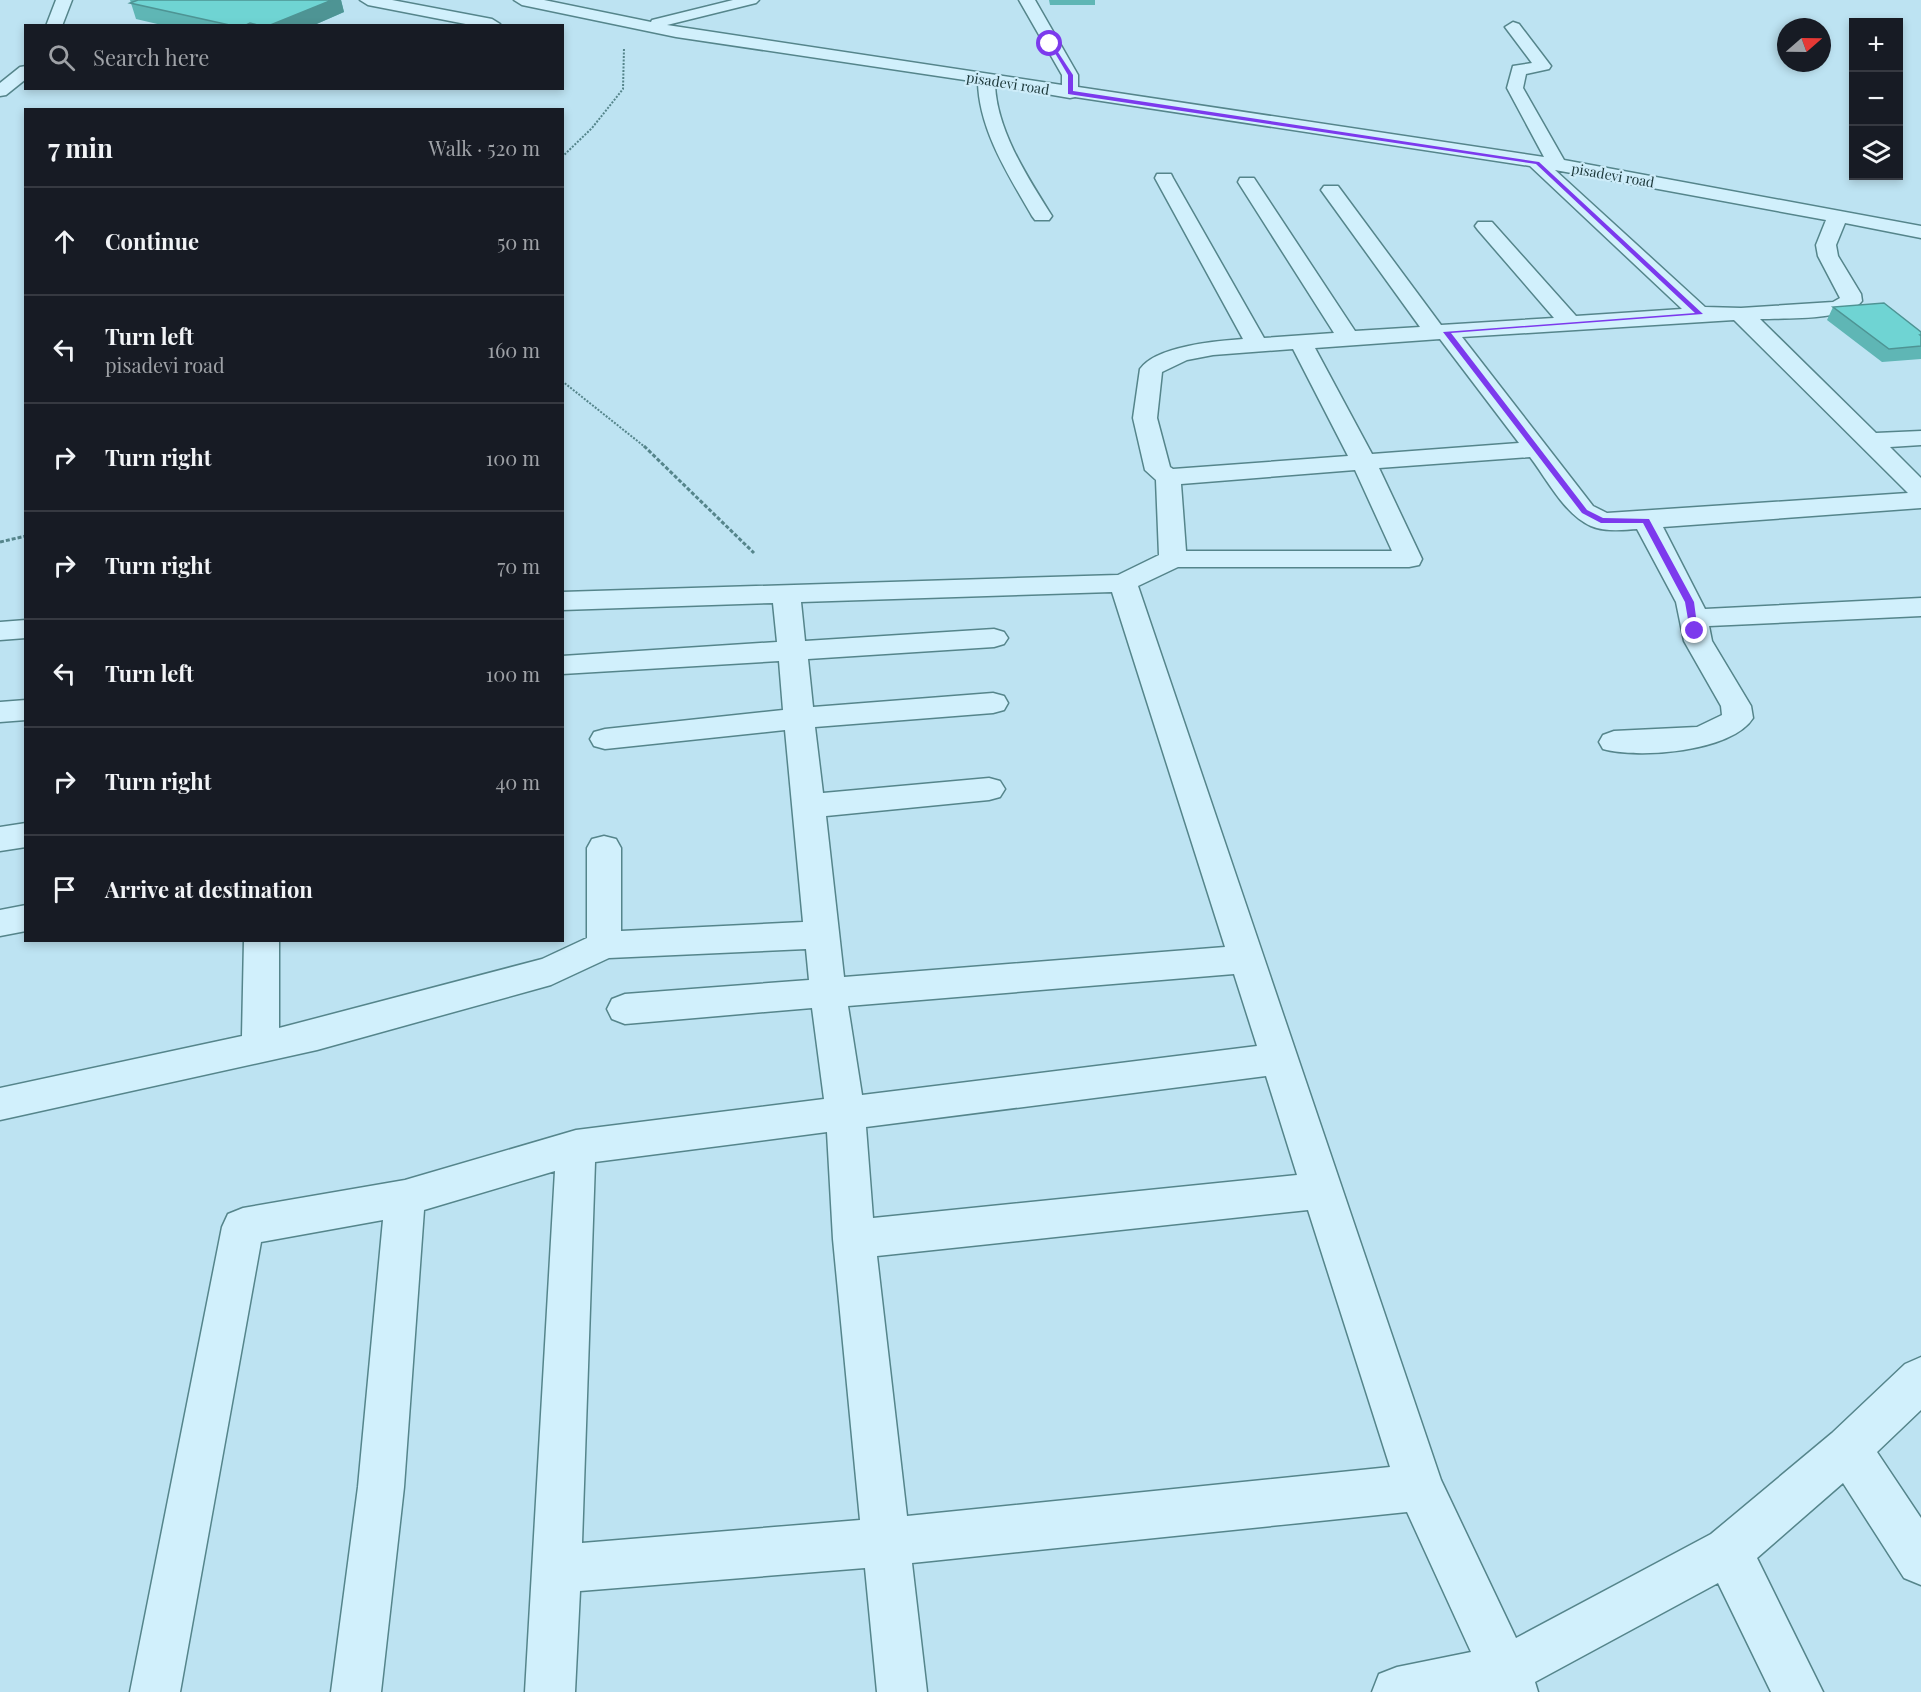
<!DOCTYPE html>
<html lang="en">
<head>
<meta charset="utf-8">
<style>
	body { margin:0; font-family:"Playfair Display",serif; background:#242831; color:#f1f3f6 }
	.controls { position:absolute; right:18px; top:18px; display:grid; overflow:hidden; border-radius:0px; box-shadow:0 3px 9px #0003 }
	.controls button { width:54px; height:54px; display:grid; place-items:center; padding:0; border:0; border-bottom:2px solid #363941; background:#171b24; color:#f1f3f6; font:30px sans-serif }
	.compass { position:absolute; left:1777px; top:18px; width:54px; height:54px; border-radius:50%; background:#171b24; box-shadow:0 3px 9px #0003; rotate:70deg }
	.stop { position:absolute; width:18px; height:18px; margin:-14px; border:4px solid #7c3aed; border-radius:50%; background:#fff }
	.stop.end { background:#7c3aed; border-color:#fff; box-shadow:0 2px 6px #0008 }
	.list { margin:0; padding:0; list-style:none }
	h2 { display:flex; justify-content:space-between; align-items:center; height:78px; margin:0; padding:0 24px; font-size:26px }
	h2 small { font-size:20px; font-weight:400; color:#9ea1a6 }
	.list li { display:grid; grid-template-columns:39px 1fr auto; gap:18px; align-items:center; box-sizing:border-box; height:108px; padding:0 24px; border-top:2px solid #363941 }
	.list b { display:block; font-size:22px; white-space:nowrap }
	.list p { margin:0; font-size:20px; white-space:nowrap; color:#9ea1a6 }
	.list em { font-size:20px; font-style:normal; color:#9ea1a6 }
	.icon { flex:none; width:33px; height:33px; fill:none; stroke:currentColor; stroke-width:2; stroke-linecap:round; stroke-linejoin:round }
	.map { position:relative; flex:none; width:1921px; height:1692px; overflow:hidden }
	.search { position:absolute; background:#171b24; box-shadow:0 3px 9px #0003; left:24px; top:24px; width:540px; height:66px; display:flex; align-items:center; gap:15px; box-sizing:border-box; padding:0 21px; border-radius:0px; color:#9ea1a6; font-size:22px }
	.panel { position:absolute; background:#171b24; box-shadow:0 3px 9px #0003; left:24px; top:108px; width:540px; height:834px; border-radius:0px }
	.map>svg:first-child { display:block }
	.lines { fill:none; stroke-linecap:round; stroke-linejoin:round }
	.minor-casing { stroke:#55858b; stroke-width:3 }
	.path-far1 { stroke:#55858b; stroke-width:2; stroke-dasharray:2 1.5; stroke-linecap:butt }
	.path { stroke:#55858b; stroke-width:3; stroke-dasharray:4 2; stroke-linecap:butt }
	.minor { fill:#d1f0fc; fill-rule:evenodd }
	.wall { fill:#5fb6b5 }
	.shaded-wall { fill:#4e9494 }
	.building { fill:#6fd4d3; stroke:#4e9494; stroke-width:1.5 }
	.route { fill:#7c3aed }
	.labels { text-anchor:middle; dominant-baseline:central; stroke-width:4.5; stroke-linejoin:round; paint-order:stroke }
	.far-street-label { font-size:14px; fill:#1b3739; stroke:#cdecf9 }
</style>
</head>
<body>
<div class="map">
<svg width="1921" height="1692" viewBox="0 0 1921 1692">
	<rect width="100%" height="100%" fill="#bde3f2"/>
	<g class="lines">
		<defs>
			<path id="minor" d="M56,0H72L62,26H46Z
				M360,0H392L492,19L500,24L476,26L368,5Z
				M514,0H544L651,22L652,20L733,0H759L756,3L667,25L1062,85V75L1019,0H1035L1078,75V87L1544,157L1507,88L1513,66L1532,63L1505,27L1513,22L1519,24L1551,66L1549,69L1526,74L1523,88L1564,160L1921,226V238L1845,223L1836,245L1838,256L1861,294L1862,301C1848,321 1784,318 1760,319L1876,433L1921,431V445L1890,447L1921,478V508L1663,527L1705,609L1921,598V616L1709,626L1712,641L1751,706L1753,718C1732,752 1638,759 1603,749L1599,742L1603,735L1614,731L1697,727L1722,715L1721,706L1684,641L1676,602L1637,529C1623,530 1605,532 1591,526C1564,514 1547,479 1530,457L1379,468L1422,559L1419,565L1409,567H1178L1138,586L1441,1480L1516,1638L1711,1534L1832,1433L1905,1364L1921,1357V1410L1877,1452L1921,1518V1585L1904,1578L1843,1483L1757,1558L1823,1692H1771L1718,1583L1535,1682L1538,1692H1372L1379,1674L1397,1667L1471,1652L1407,1512L912,1563L927,1692H877L865,1568L580,1591L575,1692H525L555,1171L424,1210L404,1487L381,1692H331L358,1487L383,1220L261,1242L180,1692H130L222,1227L228,1214L243,1208L405,1180L576,1130L824,1099L812,1008L625,1024L612,1019L607,1009L612,999L625,994L809,980L806,949L609,958L551,985L317,1050L0,1120V1088L242,1036L244,940H279V1028L542,959L587,938V848L592,839L604,836L616,839L621,848V931L803,922L785,730L605,749L594,746L590,739L594,732L605,729L783,710L779,661L562,674V656L777,642L773,603L562,610V592L1118,575L1159,555L1156,480L1145,470L1133,418L1140,369C1156,346 1216,341 1243,339L1155,178L1157,174H1171L1173,178L1264,338L1334,333L1238,182L1240,178H1254L1355,331L1420,327L1321,190L1324,186H1338L1441,325L1554,318L1478,230L1475,226L1478,222H1492L1576,316L1682,309L1530,166L1075,97L1070,98L995,85C997,131 1028,178 1052,216L1049,220H1035L1032,216C1009,176 979,130 978,82L676,37L522,5ZM1555,170L1826,220L1816,245L1818,256L1840,298L1833,302L1741,308L1705,307ZM1734,320L1908,493L1607,513L1593,506L1462,337ZM1440,339L1519,443L1372,454L1315,348ZM1293,349L1348,456L1173,469L1170,467L1157,418L1162,372L1187,360L1213,355ZM1355,470L1392,551H1186L1181,484ZM1112,592L1225,947L844,977L826,816L989,800L1000,797L1005,789L1000,781L989,778L823,793L815,727L993,713L1004,710L1008,703L1004,696L993,693L813,707L808,659L994,647L1004,644L1008,638L1004,632L994,629L805,641L801,602ZM1234,974L1257,1046L862,1095L848,1006ZM1266,1076L1297,1175L873,1218L866,1127ZM827,1132L833,1239L860,1520L582,1543L595,1162ZM1308,1210L1390,1467L907,1516L877,1256Z
				M26,66V79L6,95L0,96V83L20,67Z
				M26,620V638L0,640V622Z
				M26,700V720L0,722V702Z
				M26,823V847L0,851V827Z
				M26,905V931L0,936V910Z"/>
		</defs>
		<use href="#minor" class="minor-casing"/>
		<path class="path-far1" d="M562,157L592,128L623,89L624,48
			M562,381L645,447"/>
		<path class="path" d="M644,446L754,553
			M0,542L26,536"/>
		<use href="#minor" class="minor"/>
	</g>
	<path class="wall" d="M130,0H341L344,12L312,26H166L136,19Z
		M1049,0H1095V5H1050Z
		M1833,307L1921,332V359L1882,362L1827,320Z"/>
	<path class="shaded-wall" d="M332,0H341L344,12L312,26H268Z"/>
	<path class="building" d="M138,0H332L268,26H261L250,23L244,26H234L130,3Z
		M1884,303L1921,332V335H1920L1921,336V346L1889,349L1833,307Z"/>
	<path class="route" d="M1049,43H1052L1073,75V91L1539,162L1703,314L1451,333L1587,510L1603,518L1649,519L1694,602L1698,632L1690,631L1685,602L1643,523H1601L1582,513L1443,332L1695,313L1536,164L1068,94V75Z"/>
	<g class="labels">
		<g class="far-street-label">
			<text transform="translate(1008 83) rotate(9)">pisadevi road</text>
			<text transform="translate(1613 175) rotate(10)">pisadevi road</text>
		</g>
	</g>
</svg>
<div class="controls">
<button>+</button>
<button>−</button>
<button><svg class="icon" aria-label="layers" viewBox="0 0 24 24"><path d="M12 4l9 5-9 5-9-5zM3 14l9 5 9-5"/></svg></button>
</div>
<svg class="compass" viewBox="-18 -18 36 36"><path d="M0-13l5 13h-10z" fill="#e53935"/><path d="M0 13l5-13h-10z" fill="#9ea1a6"/></svg>
<div class="stop" style="left:1050px;top:44px"></div>
<div class="stop end" style="left:1695px;top:631px"></div>
<div class="search"><svg class="icon" aria-label="search" viewBox="0 0 24 24"><circle cx="10" cy="10" r="6"/><path d="M15 15l6 6"/></svg>Search here</div>
<section class="panel">
<h2>7 min<small>Walk · 520 m</small></h2>
<ul class="list">
<li><svg class="icon" aria-label="ahead" viewBox="0 0 24 24"><path d="M12 20V5M6 11l6-6 6 6"/></svg><div><b>Continue</b></div><em>50 m</em></li>
<li><svg class="icon" aria-label="left" viewBox="0 0 24 24"><path d="M17 20v-9H6M10 6l-5 5 5 5"/></svg><div><b>Turn left</b><p>pisadevi road</p></div><em>160 m</em></li>
<li><svg class="icon" aria-label="right" viewBox="0 0 24 24"><path d="M7 20v-9h11M14 6l5 5-5 5"/></svg><div><b>Turn right</b></div><em>100 m</em></li>
<li><svg class="icon" aria-label="right" viewBox="0 0 24 24"><path d="M7 20v-9h11M14 6l5 5-5 5"/></svg><div><b>Turn right</b></div><em>70 m</em></li>
<li><svg class="icon" aria-label="left" viewBox="0 0 24 24"><path d="M17 20v-9H6M10 6l-5 5 5 5"/></svg><div><b>Turn left</b></div><em>100 m</em></li>
<li><svg class="icon" aria-label="right" viewBox="0 0 24 24"><path d="M7 20v-9h11M14 6l5 5-5 5"/></svg><div><b>Turn right</b></div><em>40 m</em></li>
<li><svg class="icon" aria-label="arrive" viewBox="0 0 24 24"><path d="M6 21V4h12l-3 4 3 4H6"/></svg><div><b>Arrive at destination</b></div></li>
</ul>
</section>
</div>
</body>
</html>
